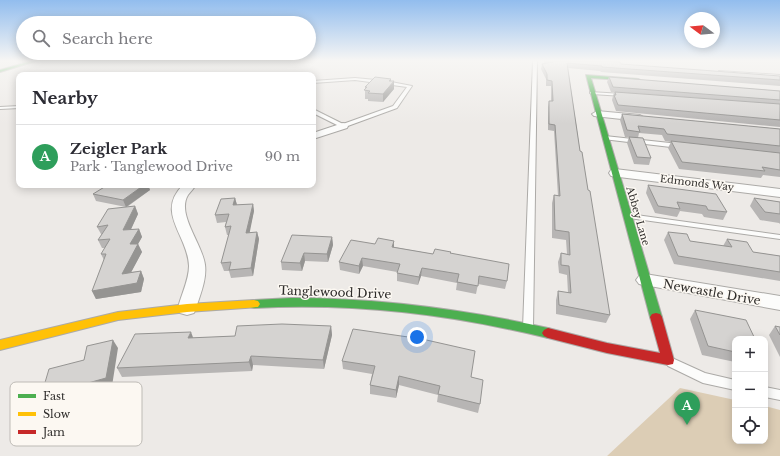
<!DOCTYPE html>
<html lang="en">
<head>
<meta charset="utf-8">
<style>
	body { margin:0; font-family:"Libre Baskerville",serif; background:#f7f7f7; color:#2b2b33 }
	.controls { position:absolute; right:12px; bottom:12px; display:grid; overflow:hidden; border-radius:8px; box-shadow:0 2px 10px #0003 }
	.controls button { width:36px; height:36px; display:grid; place-items:center; padding:0; border:0; border-bottom:1px solid #e1e1e2; background:#fff; color:#2b2b33; font:20px sans-serif }
	.compass { position:absolute; left:684px; top:12px; width:36px; height:36px; border-radius:50%; background:#fff; box-shadow:0 2px 10px #0003; rotate:286deg }
	.you { position:absolute; left:417px; top:337px; width:14px; height:14px; margin:-10px; border:3px solid #fff; border-radius:50%; background:#1a73e8; box-shadow:0 0 0 6px #1a73e833 }
	.badge { display:grid; place-items:center; width:26px; height:26px; border-radius:50%; background:#2563eb; color:#fff; font-size:13px; font-weight:700 }
	.pin { position:absolute; translate:-50% -33px; filter:drop-shadow(0 1px 2px #0008) }
	.pin::after { content:''; position:absolute; top:21px; width:14px; height:12px; background:inherit; clip-path:polygon(0 0,100% 0,50% 100%) }
	.list { margin:0; padding:0; list-style:none }
	h2 { display:flex; justify-content:space-between; align-items:center; height:52px; margin:0; padding:0 16px; font-size:17px }
	h2 small { font-size:13px; font-weight:400; color:#7c7c81 }
	.list li { display:grid; grid-template-columns:26px 1fr auto; gap:12px; align-items:center; box-sizing:border-box; height:64px; padding:0 16px; border-top:1px solid #e1e1e2 }
	.list b { display:block; font-size:15px; white-space:nowrap }
	.list p { margin:0; font-size:13px; white-space:nowrap; color:#7c7c81 }
	.list em { font-size:13px; font-style:normal; color:#7c7c81 }
	.icon { flex:none; width:22px; height:22px; fill:none; stroke:currentColor; stroke-width:2; stroke-linecap:round; stroke-linejoin:round }
	.map { position:relative; flex:none; width:780px; height:456px; overflow:hidden }
	.search { position:absolute; background:#fff; box-shadow:0 2px 10px #0003; left:16px; top:16px; width:300px; height:44px; display:flex; align-items:center; gap:10px; box-sizing:border-box; padding:0 14px; border-radius:22px; color:#7c7c81; font-size:15px }
	.panel { position:absolute; background:#fff; box-shadow:0 2px 10px #0003; left:16px; top:72px; width:300px; height:116px; border-radius:8px }
	.map>svg:first-child { display:block }
	.green { fill:#dccdb5 }
	.lines { fill:none; stroke-linecap:round; stroke-linejoin:round }
	.lane-casing { stroke:#acaaa7; stroke-width:2 }
	.street-casing { stroke:#acaaa7; stroke-width:2 }
	.fast-casing { stroke:#acaaa7; stroke-width:2 }
	.slow-casing { stroke:#acaaa7; stroke-width:2 }
	.jam-casing { stroke:#acaaa7; stroke-width:2 }
	.lane { fill:#fcfcfb; fill-rule:evenodd }
	.street { fill:#fcfcfb; fill-rule:evenodd }
	.fast { fill:#4caf50; fill-rule:evenodd }
	.slow { fill:#ffc107; fill-rule:evenodd }
	.jam { fill:#c62828; fill-rule:evenodd }
	.wall { fill:#b7b5b4 }
	.shaded-wall { fill:#959492 }
	.building { fill:#d5d3d1; stroke:#959492 }
	.labels { text-anchor:middle; dominant-baseline:central; stroke-width:3; stroke-linejoin:round; paint-order:stroke }
	.street-label { font-size:10px; fill:#2f2d2b; stroke:#fcf8f2 }
	.near-street-label { font-size:12px; fill:#2f2d2b; stroke:#fcf8f2 }
	.key { fill:#fcf8f2; stroke:#bebbb6; stroke-width:1 }
	.key-label { font-size:11px; fill:#2f2d2b }
</style>
</head>
<body>
<div class="map">
<svg width="780" height="456" viewBox="0 0 780 456">
	<rect width="100%" height="100%" fill="#edeae7"/>
	<path class="green" d="M680,388L735,400V441H765V406L780,410V456H607Z"/>
	<g class="lines">
		<defs>
			<path id="lane" d="M533,61H537L533,328L532,331L528,332L524,331L523,328Z
				M719,71L780,75V77L720,73Z
				M355,78L386,81L412,86L397,108L345,127H341L313,113V109L343,124L393,106L407,87L355,80L313,83V81Z
				M590,92L623,94L625,95L623,96L592,94L590,93Z
				M19,106V108L0,109V107Z
				M605,136L679,144L682,146L679,148L603,139V137Z
				M626,214H629L780,235V239L629,218L625,216Z
				M672,358L705,373L735,380V390L703,383L668,366L666,363L668,360Z
				M765,387L780,390V400L765,397Z"/>
			<path id="street" d="M597,111L640,115L645,118L640,121L594,116L592,114Z
				M343,123L347,124L348,126L347,128L313,139V133Z
				M615,169L780,189V197L611,176L609,173L611,170Z
				M183,185H196C194,188 191,191 188,195C176,214 203,245 205,265C207,279 200,295 196,308L194,313L187,315L180,313L178,308C181,295 189,280 189,266C188,235 155,213 183,185Z
				M645,274L780,296V310L639,284L636,280L639,276Z"/>
			<path id="fast" d="M31,61H36L0,72V70Z
				M586,75L638,79L640,80L638,81L591,78L662,317L660,320L656,321L652,320L650,317Z
				M291,298C378,298 463,309 548,328L552,330L554,333L552,336L548,338C448,314 357,303 254,308L250,307L248,304L250,301L254,300Z"/>
			<path id="slow" d="M254,300L258,301L260,304L258,307L187,312L118,320L0,350V340L118,312L187,304Z"/>
			<path id="jam" d="M656,313L660,314L662,317L674,360L673,364L668,365L607,353L548,338L544,336L542,333L544,330L548,328L607,343L660,353L650,317L652,314Z"/>
		</defs>
		<use href="#lane" class="lane-casing"/>
		<use href="#street" class="street-casing"/>
		<use href="#fast" class="fast-casing"/>
		<use href="#slow" class="slow-casing"/>
		<use href="#jam" class="jam-casing"/>
		<use href="#lane" class="lane"/>
		<use href="#street" class="street"/>
		<use href="#fast" class="fast"/>
		<use href="#slow" class="slow"/>
		<use href="#jam" class="jam"/>
	</g>
	<path class="wall" d="M544,61H616L621,64L780,80V86L601,72L600,71L568,68L580,151L588,190L610,315L606,323L556,314V300L558,291L568,293L567,275L559,273L558,262L561,253L567,254L566,240L552,238V203L554,195L558,196L554,131L548,130V107L549,101H551V86H546V79L541,69L542,64H544Z
		M609,77L780,91V127L616,111L612,100L614,92H611L607,82Z
		M391,79V81L394,89L383,102L368,101V99H365V87Z
		M622,114L780,129V177L763,175L761,178L679,169L668,148L671,142L665,141L662,135L639,133L638,138L651,158L649,165L634,164L627,143L629,137H625L620,120Z
		M116,185H148L150,190L127,207L135,206L138,214L131,229H139L142,237L138,244L142,252L131,272L141,271L144,279L141,292L96,299L92,291L104,260L101,254L105,248H102L98,240L102,234H101L97,227L126,207L96,201L93,194L113,187Z
		M648,185L727,212L723,220L704,217L702,214L680,211L677,217L655,213L646,193Z
		M235,198L237,205L253,204L254,211L249,232H257L259,239L253,276L231,278L229,271H224L221,263L229,235H227L225,227L226,222L217,223L215,215Z
		M754,198L780,202V224L779,223L760,220L750,206Z
		M668,232L690,241L723,246L727,239L753,252L780,256V281L674,264L664,240Z
		M332,237L333,245L328,262L305,261L302,271L282,270L281,262Z
		M394,247L433,254L450,253L507,281L505,289L478,284L476,294L456,290L457,283L421,276L418,285L397,281V272L363,266L359,274L340,270L339,262Z
		M695,310L735,339V362L702,355L690,319Z
		M331,326L332,335L324,369L253,365L252,371L122,377L117,368L193,338L235,336Z
		M775,326L780,327V357L769,335Z
		M342,361L471,377L480,404L478,413L437,402L438,395L399,385L396,398L370,394V385L372,374L343,369Z"/>
	<path class="shaded-wall" d="M391,79V85L394,81V89L383,102V94L389,81Z
		M144,185H148L150,190L126,207L123,200Z
		M235,198L237,205H233Z
		M253,204L254,211L248,241L246,233Z
		M135,206L138,214L127,238L123,230Z
		M139,229L142,237L138,244L142,252L126,282L122,274L130,244Z
		M257,232L259,239L253,276L251,268Z
		M332,237L333,245L328,262L327,254Z
		M394,241V249L392,247Z
		M304,253L305,261L302,271L300,263Z
		M362,258L363,266L359,274V266Z
		M422,268L421,276L418,285L419,277Z
		M141,271L144,279L141,292L96,299L92,291Z
		M331,326L332,335L324,369L323,360Z
		M191,332L194,340L188,338Z
		M113,340L118,348L112,386L48,404L41,396Z
		M251,356L253,365L252,371L249,362Z
		M399,376V385L396,398V390Z"/>
	<path class="building" d="M548,61H606L620,62L621,64L780,76V80L602,67V66L567,63L580,151L582,152L588,190L590,191L610,315L559,305L558,291L571,293L569,266L561,265V253L570,255L569,232L555,230L554,195L560,196L555,125L549,124V101H553L552,81L547,80V74L542,64L553,62Z
		M375,77L391,79L389,81H394L383,94L368,93L370,91L364,90L367,87H365Z
		M609,77L780,91V100L613,87Z
		M615,92L780,104V120L618,105L614,95H616Z
		M622,114L780,129V146L667,134L664,129L638,126L640,132L627,130Z
		M629,137L643,138L651,158L637,157Z
		M671,141L780,153V170L762,167L765,171L682,162Z
		M116,185H144L123,200L93,194L106,186L113,187Z
		M648,185L716,194L727,212L708,210L706,206L677,202L680,209L658,206Z
		M235,198L233,205L253,204L246,233L257,232L251,268L229,270L231,262L221,263L231,226L225,227L229,214L215,215L221,199Z
		M754,198L780,202V214L765,212Z
		M135,206L123,230L139,229L130,244H138L122,274L141,271L137,283L92,291L106,254H101L110,239L98,240L108,225L97,227L108,209Z
		M668,232L687,234L690,241L732,247L727,239L747,242L753,252L780,256V272L678,256Z
		M292,235L332,237L327,254L304,253L300,263L281,262Z
		M378,238L394,241L392,247L433,254L435,249L451,252L450,253L509,264L507,281L479,276L478,286L457,282L459,274L422,268L419,277L397,273L400,264L362,258L359,266L339,262L351,240L375,244Z
		M695,310L746,320L755,339H735V352L708,346Z
		M282,324L331,326L323,360L251,356L249,362L117,368L135,334L191,332L188,338L235,336L237,326Z
		M775,326L780,327V335Z
		M353,329L422,339L475,351L471,377L483,380L480,404L438,394L440,386L399,376L396,390L370,385L375,366L342,361Z
		M113,340L106,378L41,396L49,369L84,360L87,346Z"/>
	<linearGradient id="sky" x2="0" y2="1"><stop stop-color="#92bdee"/><stop offset="0.49" stop-color="#f7f6f4"/><stop offset="1" stop-color="#f7f6f4" stop-opacity="0"/></linearGradient>
	<rect width="780" height="124" fill="url(#sky)"/>
	<g class="labels">
		<g class="street-label">
			<text transform="translate(697 183) rotate(7)">Edmonds Way</text>
			<text transform="translate(638 216) rotate(74)">Abbey Lane</text>
		</g>
		<g class="near-street-label">
			<text transform="translate(335 292) rotate(2)">Tanglewood Drive</text>
			<text transform="translate(712 292) rotate(10)">Newcastle Drive</text>
		</g>
	</g>
	<rect x="10" y="382" width="132" height="64" rx="6" class="key"/>
	<rect x="18" y="394" width="18" height="4" fill="#4caf50"/>
	<rect x="18" y="412" width="18" height="4" fill="#ffc107"/>
	<rect x="18" y="430" width="18" height="4" fill="#c62828"/>
	<g class="key-label">
		<text x="43" y="400">Fast</text>
		<text x="43" y="418">Slow</text>
		<text x="43" y="436">Jam</text>
	</g>
</svg>
<div class="controls">
<button>+</button>
<button>−</button>
<button><svg class="icon" aria-label="locate" viewBox="0 0 24 24"><circle cx="12" cy="12" r="6"/><path d="M12 2v4M12 18v4M2 12h4M18 12h4"/></svg></button>
</div>
<svg class="compass" viewBox="-18 -18 36 36"><path d="M0-13l5 13h-10z" fill="#e53935"/><path d="M0 13l5-13h-10z" fill="#7c7c81"/></svg>
<div class="you"></div>
<div class="pin badge" style="left:687px;top:425px;background:#2e9e5b">A</div>
<div class="search"><svg class="icon" aria-label="search" viewBox="0 0 24 24"><circle cx="10" cy="10" r="6"/><path d="M15 15l6 6"/></svg>Search here</div>
<section class="panel">
<h2>Nearby<small></small></h2>
<ul class="list">
<li><span class="badge" style="background:#2e9e5b">A</span><div><b>Zeigler Park</b><p>Park · Tanglewood Drive</p></div><em>90 m</em></li>
</ul>
</section>
</div>
</body>
</html>
